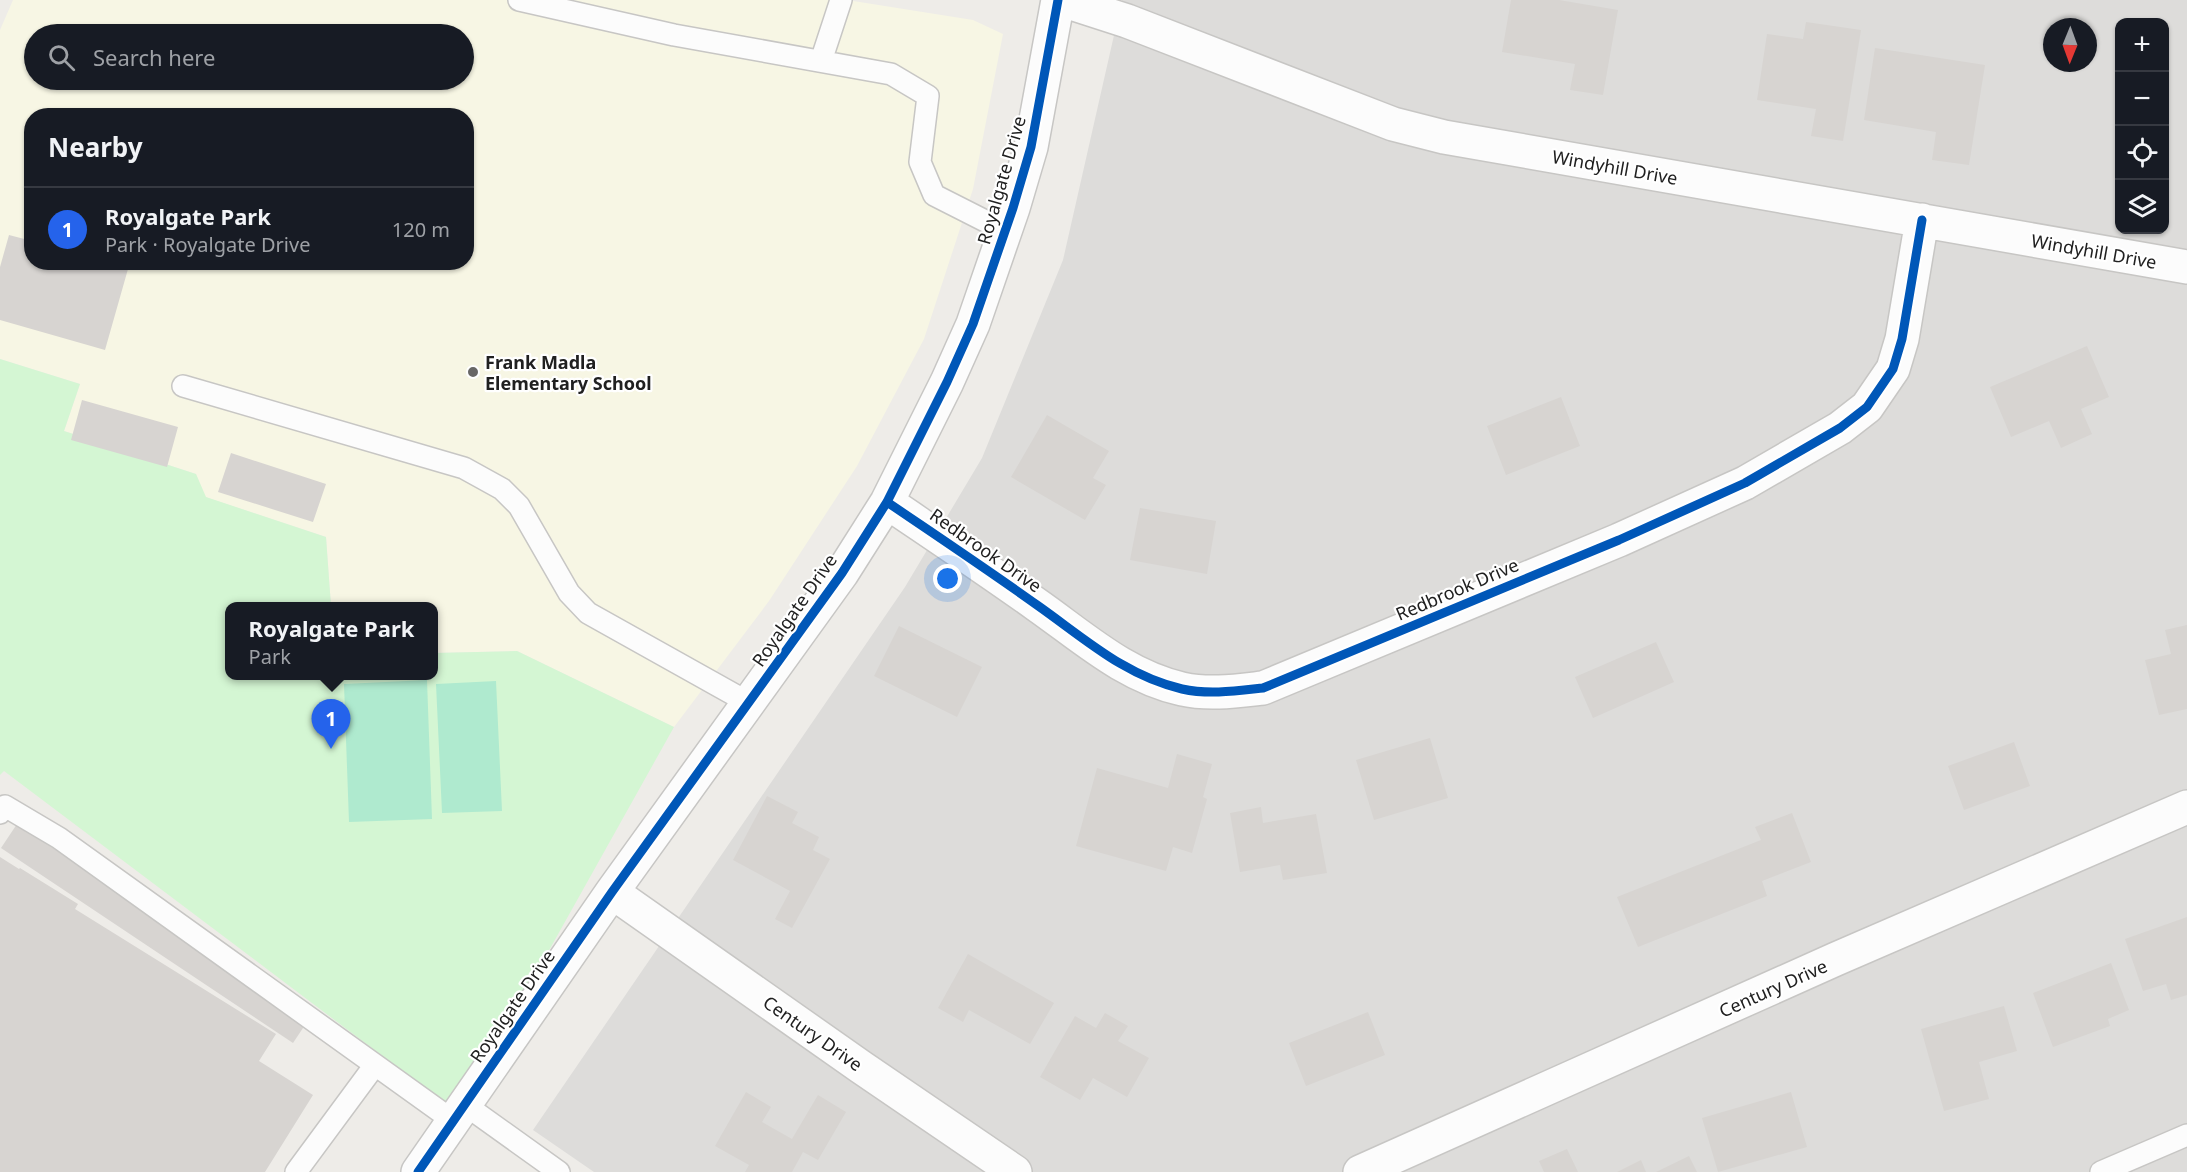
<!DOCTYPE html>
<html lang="en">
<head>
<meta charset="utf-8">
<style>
	body { margin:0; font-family:"Noto Sans",sans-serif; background:#20242c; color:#f1f3f6 }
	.controls { position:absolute; right:18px; top:18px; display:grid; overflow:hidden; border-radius:12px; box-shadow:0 2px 4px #0004 }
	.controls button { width:54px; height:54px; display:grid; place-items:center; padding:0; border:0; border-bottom:2px solid #363941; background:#171b24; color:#f1f3f6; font:30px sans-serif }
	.compass { position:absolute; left:2043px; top:18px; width:54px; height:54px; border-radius:50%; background:#171b24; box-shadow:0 2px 4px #0004; rotate:181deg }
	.you { position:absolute; left:948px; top:579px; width:21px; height:21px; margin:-15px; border:4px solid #fff; border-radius:50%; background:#1a73e8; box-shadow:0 0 0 9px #1a73e833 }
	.badge { display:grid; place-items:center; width:39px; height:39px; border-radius:50%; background:#2563eb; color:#fff; font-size:20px; font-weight:700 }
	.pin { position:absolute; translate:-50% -50px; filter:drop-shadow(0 2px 3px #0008) }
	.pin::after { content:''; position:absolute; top:32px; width:21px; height:18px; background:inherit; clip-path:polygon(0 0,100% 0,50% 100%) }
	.popup { position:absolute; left:225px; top:602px; width:213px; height:78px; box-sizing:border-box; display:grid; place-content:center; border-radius:12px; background:#171b24; filter:drop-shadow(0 2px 4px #0005); font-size:20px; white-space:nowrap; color:#9ea1a6 }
	.popup b { font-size:22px; color:#f1f3f6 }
	.popup::after { content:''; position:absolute; left:50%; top:100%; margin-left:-12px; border:12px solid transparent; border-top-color:#171b24 }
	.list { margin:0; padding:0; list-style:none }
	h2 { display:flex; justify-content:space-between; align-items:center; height:78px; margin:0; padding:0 24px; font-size:26px }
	h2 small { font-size:20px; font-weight:400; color:#9ea1a6 }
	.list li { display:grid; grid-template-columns:39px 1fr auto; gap:18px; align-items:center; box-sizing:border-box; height:84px; padding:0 24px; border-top:2px solid #363941 }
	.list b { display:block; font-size:22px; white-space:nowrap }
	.list p { margin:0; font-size:20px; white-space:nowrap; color:#9ea1a6 }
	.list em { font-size:20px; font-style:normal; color:#9ea1a6 }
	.icon { flex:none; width:33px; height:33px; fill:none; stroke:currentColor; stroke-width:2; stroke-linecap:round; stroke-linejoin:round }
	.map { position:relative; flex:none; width:2187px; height:1172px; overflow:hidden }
	.search { position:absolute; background:#171b24; box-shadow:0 2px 4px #0004; left:24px; top:24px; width:450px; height:66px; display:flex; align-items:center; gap:15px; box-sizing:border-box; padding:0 21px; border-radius:33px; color:#9ea1a6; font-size:22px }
	.panel { position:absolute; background:#171b24; box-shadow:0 2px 4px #0004; left:24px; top:108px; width:450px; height:162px; border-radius:24px }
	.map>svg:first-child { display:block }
	.residential { fill:#dddcda; fill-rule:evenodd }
	.education { fill:#f7f6e4; fill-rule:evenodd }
	.park { fill:#d4f6d3 }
	.pitch { fill:#afeacf }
	.building { fill:#d7d4d1 }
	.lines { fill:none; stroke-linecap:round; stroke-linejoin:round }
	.lane-casing { stroke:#c7c6c4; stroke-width:24 }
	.street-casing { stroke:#c7c6c4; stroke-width:36 }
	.lane { stroke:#fcfcfc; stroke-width:21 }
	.street { stroke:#fcfcfc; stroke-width:33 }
	.cycleway-casing { stroke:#fff; stroke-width:13 }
	.cycleway { stroke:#0057b8; stroke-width:9 }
	.poi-dot { fill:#686766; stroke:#fff; stroke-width:2 }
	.labels { text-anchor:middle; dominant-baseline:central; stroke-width:4.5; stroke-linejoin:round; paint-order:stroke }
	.street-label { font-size:18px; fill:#202020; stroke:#fff }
	.poi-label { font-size:18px; font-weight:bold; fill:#202020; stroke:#fff; text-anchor:start }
</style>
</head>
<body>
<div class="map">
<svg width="2187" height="1172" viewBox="0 0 2187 1172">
	<rect width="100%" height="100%" fill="#eeece8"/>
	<path class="residential" d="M1122,0H2187V1172H594L533,1130L905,587L982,458L1063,260ZM2120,22H2164V230H2120ZM2052,27H2088V63H2052Z"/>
	<path class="education" d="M13,0H847L973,20L1003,34L973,189L924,339L857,466L769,601L674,727L517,651L433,653V606H331L326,537L205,497L196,474L64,431L80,384L0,359V30ZM34,34H464V80H34ZM32,116H466V262H32Z"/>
	<path class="park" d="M0,359L80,384L64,431L196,474L206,497L326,537L331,606H229V676H433V653L517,651L674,727L458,1113L4,771L0,775Z"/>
	<path class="pitch" d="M427,680L432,819L349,822L344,684Z
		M496,681L502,811L442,813L436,684Z"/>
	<path class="building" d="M1511,0H1559L1618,10L1603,95L1570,90L1575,64L1502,52Z
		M1806,22L1861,30L1843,141L1811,136L1816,109L1757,100L1767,34L1803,39Z
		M1875,48L1985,65L1969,165L1932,160L1936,132L1864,120Z
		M9,235L32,241V262H107L128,269L105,350L0,320V267Z
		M2087,346L2109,397L2081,409L2092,434L2061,448L2049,421L2011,437L1990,387Z
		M1561,397L1580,446L1506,475L1487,426Z
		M82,400L178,427L167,467L71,440Z
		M1047,415L1109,451L1093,478L1106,485L1085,520L1011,477Z
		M231,453L326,484L313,522L218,492Z
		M1140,508L1216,521L1207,574L1130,560Z
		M2187,625V709L2159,715L2145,660L2171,654L2165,630Z
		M899,626L982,667L957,717L874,676Z
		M1656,642L1674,682L1593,718L1575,677Z
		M1430,738L1448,798L1374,820L1356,760Z
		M2014,742L2030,786L1964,810L1948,766Z
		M1177,754L1212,764L1203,797L1207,799L1192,853L1173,847L1166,871L1076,846L1097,768L1168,788Z
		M767,796L798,812L792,823L819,837L813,850L830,859L792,928L775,919L790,891L733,860Z
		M1261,807L1263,823L1316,814L1327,873L1283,880L1280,865L1240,872L1230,813Z
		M1792,813L1811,862L1762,881L1767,896L1638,947L1617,897L1761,840L1755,827Z
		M17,824L309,1019L293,1043L1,848Z
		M0,857L19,869L20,868L78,904L75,909L276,1034L259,1061L313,1095L265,1172H0Z
		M2187,917V995L2171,1000L2166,984L2143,991L2125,939Z
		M968,954L1054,1003L1030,1044L969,1010L963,1022L938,1008Z
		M2111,963L2129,1010L2108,1019L2110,1026L2053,1047L2033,993Z
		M2004,1006L2017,1051L1979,1062L1989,1099L1944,1111L1921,1029Z
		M1368,1012L1385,1055L1306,1086L1289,1043Z
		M1105,1013L1128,1026L1118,1041L1149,1058L1127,1097L1093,1078L1080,1100L1040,1077L1075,1016L1096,1028Z
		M746,1092L771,1107L762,1122L792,1139L818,1095L846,1112L818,1160L803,1152L792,1172H745L749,1165L715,1146Z
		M1791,1092L1807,1147L1718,1172L1702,1118Z
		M1567,1149L1578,1172H1544L1539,1161Z
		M1689,1156L1697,1172H1656Z
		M1641,1160L1646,1172H1617Z"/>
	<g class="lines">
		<defs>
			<path id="lane" d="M519,0L674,35L891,74L928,96L920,162L934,195L1005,231
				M821,61L841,0
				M183,386L464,468L502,489L519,506L569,593L588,613L749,703
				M0,813L5,806L59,838L452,1120
				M464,1104L559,1172
				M296,1172L375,1065
				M2101,1172L2187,1135"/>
			<path id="street" d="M1062,0L1127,21L1393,124L1444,137L2187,267
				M887,502C937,536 988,570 1037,605C1084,638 1125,676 1182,689C1209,695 1236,691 1263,688L1619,540L1745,483L1840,428L1867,407L1893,369L1902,339L1922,220
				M612,892L861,1067L1015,1172
				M418,1172L612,892L842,573L887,502L947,382L973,324L1013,208L1031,147L1058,0
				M1360,1172L1836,959L2187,807"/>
		</defs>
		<use href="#lane" class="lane-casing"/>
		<use href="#street" class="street-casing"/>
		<use href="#lane" class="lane"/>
		<use href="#street" class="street"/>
		<defs>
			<path id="cycleway" d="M887,502C937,536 988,570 1037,605C1084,638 1125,676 1182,689C1209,695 1236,691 1263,688L1619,540L1745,483L1840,428L1867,407L1893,369L1902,339L1922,220
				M418,1172L612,892L842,573L887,502L947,382L973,324L1013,208L1031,147L1058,0"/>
		</defs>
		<use href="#cycleway" class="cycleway-casing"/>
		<use href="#cycleway" class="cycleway"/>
	</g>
	<circle class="poi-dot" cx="473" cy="372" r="6"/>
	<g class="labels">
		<g class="street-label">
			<text transform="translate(1615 167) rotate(10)">Windyhill Drive</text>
			<text transform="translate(1001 180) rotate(-74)">Royalgate Drive</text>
			<text transform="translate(2094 251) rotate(10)">Windyhill Drive</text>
			<text transform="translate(986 550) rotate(35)">Redbrook Drive</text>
			<text transform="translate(1457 589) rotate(-23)">Redbrook Drive</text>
			<text transform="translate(794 610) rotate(-55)">Royalgate Drive</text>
			<text transform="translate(1773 988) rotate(-24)">Century Drive</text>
			<text transform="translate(512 1006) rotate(-55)">Royalgate Drive</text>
			<text transform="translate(813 1033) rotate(35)">Century Drive</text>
		</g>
		<g class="poi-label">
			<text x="485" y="362">Frank Madla<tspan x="485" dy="21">Elementary School</tspan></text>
		</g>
	</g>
</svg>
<div class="controls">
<button>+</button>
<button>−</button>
<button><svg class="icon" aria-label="locate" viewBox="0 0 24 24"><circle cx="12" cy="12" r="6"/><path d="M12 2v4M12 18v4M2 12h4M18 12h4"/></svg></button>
<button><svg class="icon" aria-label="layers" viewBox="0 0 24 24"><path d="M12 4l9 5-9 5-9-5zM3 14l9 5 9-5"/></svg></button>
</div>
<svg class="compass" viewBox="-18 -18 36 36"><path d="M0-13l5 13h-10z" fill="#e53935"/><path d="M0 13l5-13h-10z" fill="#9ea1a6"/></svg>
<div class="you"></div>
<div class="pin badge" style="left:331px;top:749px">1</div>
<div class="popup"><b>Royalgate Park</b>Park</div>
<div class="search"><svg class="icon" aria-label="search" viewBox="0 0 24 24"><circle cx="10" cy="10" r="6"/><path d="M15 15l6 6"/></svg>Search here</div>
<section class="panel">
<h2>Nearby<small></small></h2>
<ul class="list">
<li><span class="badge">1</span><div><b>Royalgate Park</b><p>Park · Royalgate Drive</p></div><em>120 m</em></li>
</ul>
</section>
</div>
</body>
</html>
